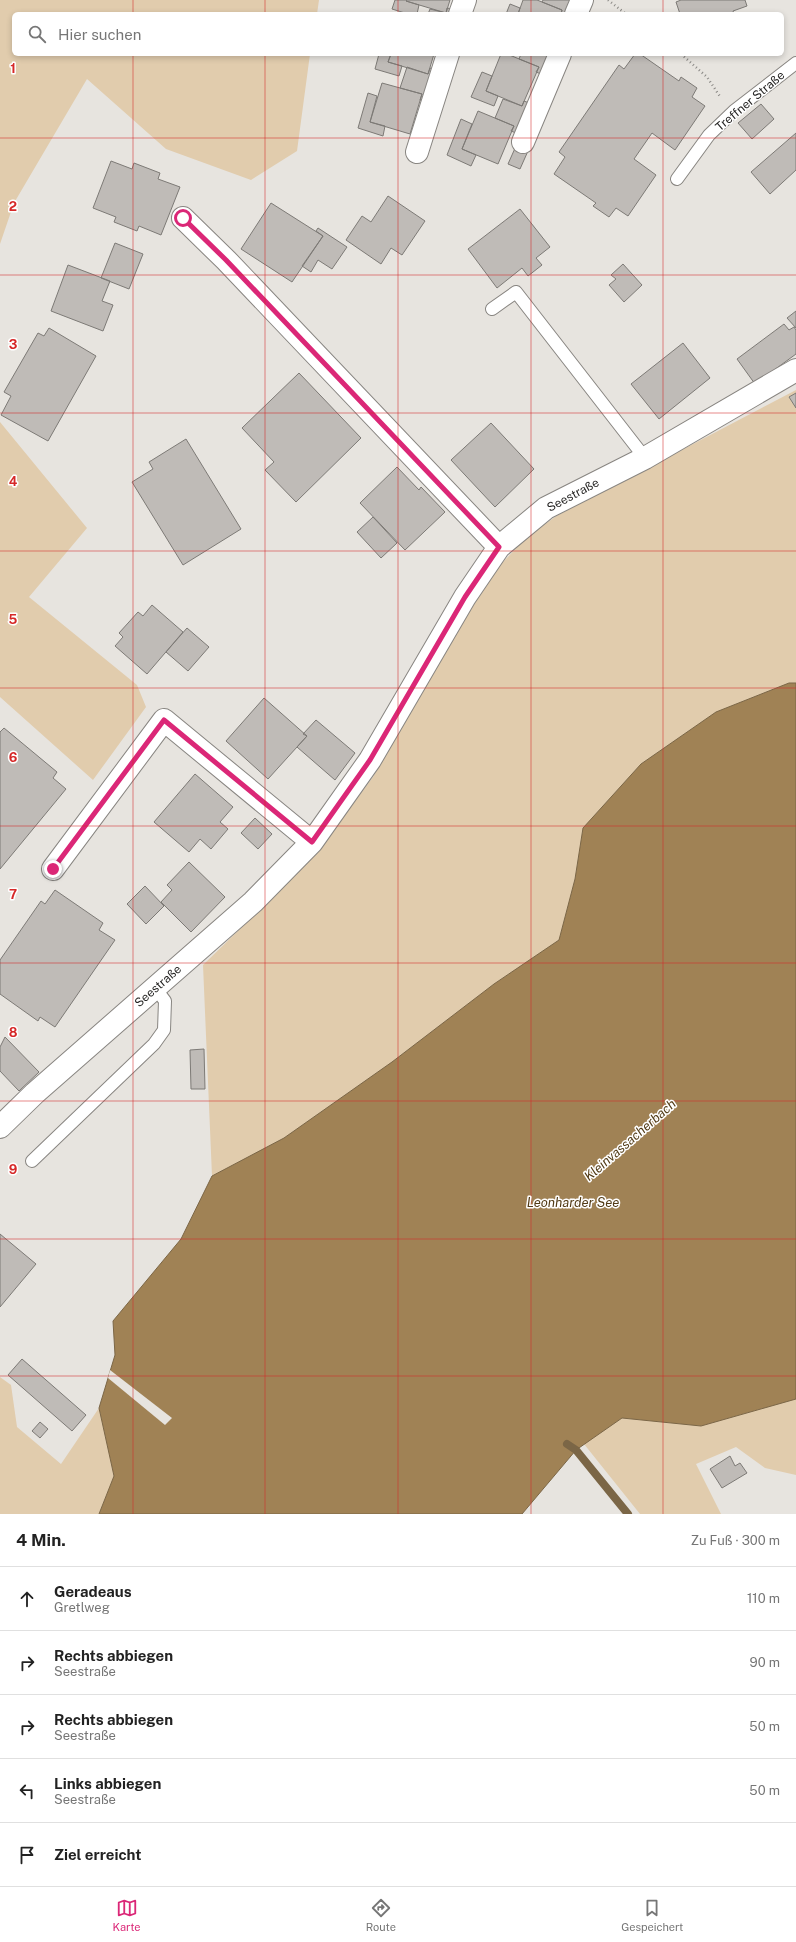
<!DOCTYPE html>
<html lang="de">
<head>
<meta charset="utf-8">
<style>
	body { margin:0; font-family:"Public Sans",sans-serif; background:#f6f6f6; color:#222 }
	.stop { position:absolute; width:12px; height:12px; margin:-9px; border:3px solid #db2777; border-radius:50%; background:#fff }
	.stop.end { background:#db2777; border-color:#fff; box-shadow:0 1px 4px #0008 }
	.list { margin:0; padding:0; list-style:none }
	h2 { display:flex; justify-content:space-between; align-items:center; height:52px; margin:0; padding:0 16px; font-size:17px }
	h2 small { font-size:13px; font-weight:400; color:#767676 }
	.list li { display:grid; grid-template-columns:26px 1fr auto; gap:12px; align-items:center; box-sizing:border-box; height:64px; padding:0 16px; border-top:1px solid #e0e0e0 }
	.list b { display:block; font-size:15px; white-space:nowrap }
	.list p { margin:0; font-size:13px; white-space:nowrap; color:#767676 }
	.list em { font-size:13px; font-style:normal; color:#767676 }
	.icon { flex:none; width:22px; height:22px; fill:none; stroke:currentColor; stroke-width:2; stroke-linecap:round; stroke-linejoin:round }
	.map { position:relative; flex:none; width:796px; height:1514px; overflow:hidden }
	.search { position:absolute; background:#fff; box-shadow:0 2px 6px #0003; left:12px; right:12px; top:12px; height:44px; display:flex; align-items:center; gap:10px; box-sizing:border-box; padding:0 14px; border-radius:6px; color:#767676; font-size:15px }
	.sheet { height:372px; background:#fff }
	nav { display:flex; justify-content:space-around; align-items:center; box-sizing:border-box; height:56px; border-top:1px solid #e0e0e0; background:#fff; font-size:11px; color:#767676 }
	nav a { display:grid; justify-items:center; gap:2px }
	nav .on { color:#db2777 }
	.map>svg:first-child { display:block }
	.green { fill:#e1ccad }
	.water { fill:#a08255; stroke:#7b6646 }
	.pier { fill:#e7e4df }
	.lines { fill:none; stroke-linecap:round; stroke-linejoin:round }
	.stream { stroke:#7b6646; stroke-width:8 }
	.building { fill:#bfbbb7; stroke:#7d7a76 }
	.service-casing { stroke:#888581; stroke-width:14 }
	.minor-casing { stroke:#888581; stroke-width:24 }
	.path { stroke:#8a8885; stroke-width:2.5; stroke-dasharray:1 3; stroke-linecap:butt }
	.service { stroke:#fff; stroke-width:12 }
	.minor { stroke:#fff; stroke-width:22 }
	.route { stroke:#db2777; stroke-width:5 }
	.grid { fill:none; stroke:#d62828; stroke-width:1; stroke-opacity:0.55 }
	.labels { text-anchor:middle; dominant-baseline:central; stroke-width:3; stroke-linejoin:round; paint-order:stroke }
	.street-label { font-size:12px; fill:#262524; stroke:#fff }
	.water-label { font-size:13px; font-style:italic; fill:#523b16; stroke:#fff }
	.grid-label { font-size:13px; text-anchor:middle; font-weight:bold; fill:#d62828; stroke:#fff; stroke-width:3; stroke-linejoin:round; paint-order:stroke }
</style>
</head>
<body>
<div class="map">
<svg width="796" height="1514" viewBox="0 0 796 1514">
	<rect width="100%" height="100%" fill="#e7e4df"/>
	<path class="green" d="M0,0H319L317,14H14V54H310L297,151L251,180L166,149L87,79L14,203L0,244Z
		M796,390V683H789L716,712L641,764L583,828L575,879L559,940L494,984L392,1062L284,1138L212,1176L203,965L294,876L335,828L373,777L474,602L501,564L528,536L558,515Z
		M0,422L87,528L29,597L137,685L146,707L93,780L0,697Z
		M0,1377L11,1385L17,1427L61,1464L99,1408L114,1476L99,1514H0Z
		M796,1399V1475L765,1468L736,1447L696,1464L721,1514H640L584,1444L622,1418L701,1426Z"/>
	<path class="water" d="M789,683H796V1399L701,1426L622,1418L576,1450L522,1514H99L114,1476L99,1408L115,1355L113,1321L181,1239L212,1176L284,1138L392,1062L494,984L559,940L575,879L583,828L641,764L716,712Z"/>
	<path class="pier" d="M110,1370L172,1418L165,1425L108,1378Z"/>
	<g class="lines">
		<path class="stream" d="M567,1444L576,1450L628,1514"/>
	</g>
	<path class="building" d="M395,0H407L406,1L419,5L417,14H408L392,9Z
		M407,0H450L446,13L406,1Z
		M523,0H537L562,10L561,14H518Z
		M543,0H572L566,14H561L562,10L542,2Z
		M681,0H745L747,6L733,11L734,14H680L676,2Z
		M510,4L520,8L518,14H506Z
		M447,8L452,9L451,14H428L430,9L446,13Z
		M379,54H391L388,62L402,66L399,76L375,69Z
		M391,54H434L428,74L388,62Z
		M501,54H507L539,67L522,106L486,91Z
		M521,54H549L541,74L536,72L539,67L519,59Z
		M635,54H640L679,81L681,77L697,88L692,97L705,106L675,150L652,133L634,159L656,175L628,216L616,208L609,217L593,206L596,203L554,174L565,157L559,152L619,65L624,69Z
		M407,67L428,74L430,68L434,69L425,101L420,100L422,94L400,88Z
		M482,72L492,76L486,91L498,96L494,106L471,97Z
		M382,83L422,94L410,134L370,122Z
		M368,93L377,96L370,122L385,126L383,136L358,128Z
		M503,99L522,106L524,101L529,103L516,133L511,131L514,126L495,118Z
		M761,104L774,119L752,139L738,123Z
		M478,111L514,126L498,164L462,149Z
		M461,119L472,124L462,149L476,155L471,166L447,155Z
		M796,133V170L770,194L751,172Z
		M516,146L528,151L520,169L508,164Z
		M111,161L132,169L134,163L160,173L158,179L180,187L161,235L139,226L137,231L114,222L116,217L93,208Z
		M388,196L425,221L402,255L391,248L381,264L346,240L362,216L371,222Z
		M271,203L323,236L292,282L241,249Z
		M520,209L550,247L536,258L542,265L528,276L522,268L497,288L468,249Z
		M318,228L347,247L332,269L318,260L311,272L302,266L323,236L316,231Z
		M115,243L143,254L129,289L101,278Z
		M623,264L642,285L624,302L609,285L616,279L611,275Z
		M68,265L110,281L102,301L113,305L103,331L51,311Z
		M796,311V328L787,318Z
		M784,324L789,330L794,327L796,330V354L755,384L737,359Z
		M49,328L96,356L48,441L1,415L11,396L4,392L38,333L44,336Z
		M683,343L710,378L659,419L631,384Z
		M299,373L361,438L296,502L265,470L274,462L242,428Z
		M796,393V408L789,397Z
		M491,423L534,469L495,507L451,460Z
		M186,439L241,529L183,565L132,482L153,469L149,462Z
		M397,467L419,490L421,487L445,512L405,550L360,503Z
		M373,517L397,543L381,558L357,532Z
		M152,605L183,632L147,674L115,646L123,637L119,633L138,612L143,616Z
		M187,628L209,647L188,671L166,652Z
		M264,698L307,736L268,779L226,741Z
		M316,720L355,753L335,780L297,747L307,736L303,734Z
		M4,728L57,772L53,778L66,789L0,869V732Z
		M195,774L233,807L220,822L228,829L211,849L200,839L189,852L154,822Z
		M255,818L272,834L258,849L241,833Z
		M189,862L225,897L191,932L161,902L172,890L167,885Z
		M145,886L164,906L146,924L127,904Z
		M55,890L103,923L99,930L115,940L55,1027L40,1017L38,1021L0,994V960L41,901L45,904Z
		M5,1037L39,1072L19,1091L0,1071V1047Z
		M204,1049L205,1089H191L190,1050Z
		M0,1234L36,1264L0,1307Z
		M22,1359L86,1415L72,1431L8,1375Z
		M40,1422L48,1429L40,1438L32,1431Z
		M730,1456L735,1466L740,1463L747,1473L722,1488L710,1469Z"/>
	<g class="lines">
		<defs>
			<path id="service" d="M677,179L709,135L734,111L796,63
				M492,309L516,292L645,458
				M32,1161L154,1044L164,1030L165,1001L156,989"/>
			<path id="minor" d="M460,14L465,0
				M576,14L582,0
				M523,142L560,54
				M417,152L448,54
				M183,218L226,260L499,547
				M53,869L164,720L312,842
				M0,1127L35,1093L253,902L312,842L370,760L465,597L499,547L546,508L645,458L796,370"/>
		</defs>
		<use href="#service" class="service-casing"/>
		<use href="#minor" class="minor-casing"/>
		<path class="path" d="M608,0L626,14
			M681,54L707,77L721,98"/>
		<use href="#service" class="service"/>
		<use href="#minor" class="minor"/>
	</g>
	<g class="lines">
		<path class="route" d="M53,869L164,720L312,842L370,760L465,597L499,547L226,260L183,218"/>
	</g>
	<path class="grid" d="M133,0V14M265,0V14M398,0V14M531,0V14M663,0V14M133,54V1514M265,54V1514M398,54V1514M531,54V1514M663,54V1514M0,138H796M0,275H796M0,413H796M0,551H796M0,688H796M0,826H796M0,963H796M0,1101H796M0,1239H796M0,1376H796"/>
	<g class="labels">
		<g class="street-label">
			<text transform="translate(750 101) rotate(-40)">Treffner Straße</text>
			<text transform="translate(573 495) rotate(-28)">Seestraße</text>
			<text transform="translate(158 986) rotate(-41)">Seestraße</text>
		</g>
		<g class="water-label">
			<text transform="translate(630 1140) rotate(-41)">Kleinvassacherbach</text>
			<text x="573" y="1202">Leonharder See</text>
		</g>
	</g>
	<g class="grid-label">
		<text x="13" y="73">1</text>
		<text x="13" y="211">2</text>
		<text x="13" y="349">3</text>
		<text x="13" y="486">4</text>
		<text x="13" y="624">5</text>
		<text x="13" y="762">6</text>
		<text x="13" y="899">7</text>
		<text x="13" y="1037">8</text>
		<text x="13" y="1174">9</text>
	</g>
</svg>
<div class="stop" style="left:183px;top:218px"></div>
<div class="stop end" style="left:53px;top:869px"></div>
<div class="search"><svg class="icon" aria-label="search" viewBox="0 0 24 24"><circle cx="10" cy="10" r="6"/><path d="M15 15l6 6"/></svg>Hier suchen</div>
</div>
<section class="sheet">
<h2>4 Min.<small>Zu Fuß · 300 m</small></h2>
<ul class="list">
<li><svg class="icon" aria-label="ahead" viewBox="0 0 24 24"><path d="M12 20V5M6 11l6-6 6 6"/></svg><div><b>Geradeaus</b><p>Gretlweg</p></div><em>110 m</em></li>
<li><svg class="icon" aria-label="right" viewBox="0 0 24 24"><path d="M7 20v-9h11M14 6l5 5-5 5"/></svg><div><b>Rechts abbiegen</b><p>Seestraße</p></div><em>90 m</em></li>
<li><svg class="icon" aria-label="right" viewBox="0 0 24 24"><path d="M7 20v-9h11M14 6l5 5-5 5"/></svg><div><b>Rechts abbiegen</b><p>Seestraße</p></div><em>50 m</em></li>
<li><svg class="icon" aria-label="left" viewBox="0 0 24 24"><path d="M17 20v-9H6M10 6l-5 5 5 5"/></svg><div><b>Links abbiegen</b><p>Seestraße</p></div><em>50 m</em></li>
<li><svg class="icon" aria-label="arrive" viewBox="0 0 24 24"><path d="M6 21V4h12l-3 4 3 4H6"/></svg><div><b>Ziel erreicht</b></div></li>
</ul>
</section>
<nav>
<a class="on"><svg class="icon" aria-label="map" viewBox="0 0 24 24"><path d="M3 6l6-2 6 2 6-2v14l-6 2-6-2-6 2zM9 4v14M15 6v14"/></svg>Karte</a>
<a><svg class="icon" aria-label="directions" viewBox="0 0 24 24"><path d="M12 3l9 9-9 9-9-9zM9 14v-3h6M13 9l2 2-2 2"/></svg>Route</a>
<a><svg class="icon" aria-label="saved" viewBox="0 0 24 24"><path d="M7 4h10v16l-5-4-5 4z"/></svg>Gespeichert</a>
</nav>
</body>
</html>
